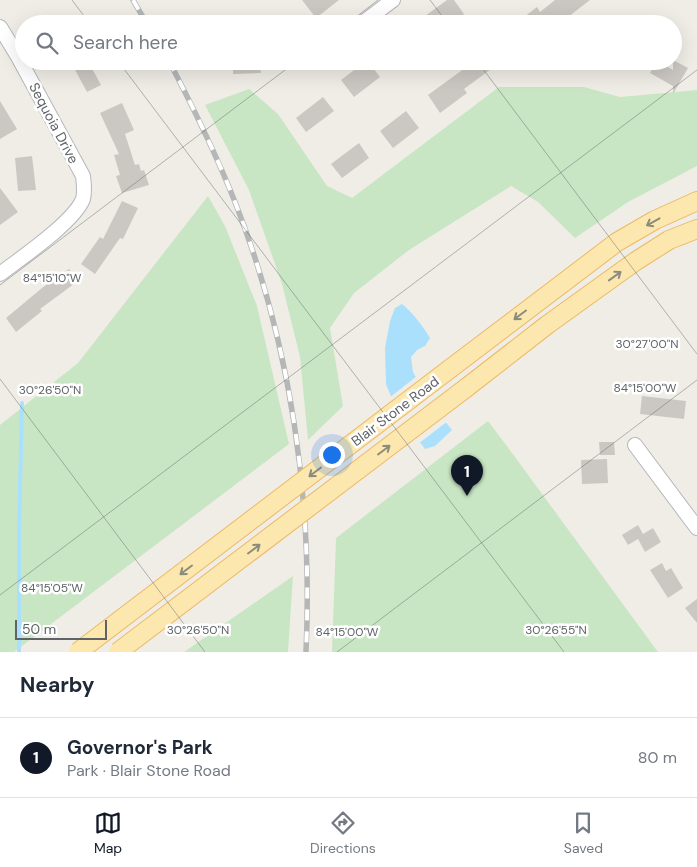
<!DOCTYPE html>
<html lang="en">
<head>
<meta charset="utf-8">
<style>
	body { margin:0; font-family:"DM Sans",sans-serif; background:#f6f6f7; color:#1f2937 }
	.scale { position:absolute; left:15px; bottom:12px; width:92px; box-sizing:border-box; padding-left:5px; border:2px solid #5e6366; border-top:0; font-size:14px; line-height:18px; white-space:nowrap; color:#5e6366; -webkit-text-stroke:4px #fff; paint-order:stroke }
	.you { position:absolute; left:331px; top:454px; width:18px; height:18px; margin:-12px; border:4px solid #fff; border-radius:50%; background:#1a73e8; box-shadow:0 0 0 8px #1a73e833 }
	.badge { display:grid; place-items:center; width:32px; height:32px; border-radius:50%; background:#111827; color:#fff; font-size:16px; font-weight:700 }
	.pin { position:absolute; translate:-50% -41px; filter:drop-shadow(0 1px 2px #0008) }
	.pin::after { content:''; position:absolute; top:26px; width:18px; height:15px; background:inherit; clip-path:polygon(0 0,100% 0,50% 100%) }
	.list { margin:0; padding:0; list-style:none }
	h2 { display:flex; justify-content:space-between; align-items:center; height:65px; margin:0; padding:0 20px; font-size:21px }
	h2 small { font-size:16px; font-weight:400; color:#747a83 }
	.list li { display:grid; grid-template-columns:32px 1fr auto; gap:15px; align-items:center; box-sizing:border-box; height:80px; padding:0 20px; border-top:1px solid #e0e1e3 }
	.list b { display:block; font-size:19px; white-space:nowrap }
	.list p { margin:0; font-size:16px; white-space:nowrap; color:#747a83 }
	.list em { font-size:16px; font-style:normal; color:#747a83 }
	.icon { flex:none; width:28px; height:28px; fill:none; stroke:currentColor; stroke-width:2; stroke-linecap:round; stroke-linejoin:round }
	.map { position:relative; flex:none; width:697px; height:652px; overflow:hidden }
	.search { position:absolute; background:#fff; box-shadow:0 5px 20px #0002; left:15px; right:15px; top:15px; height:55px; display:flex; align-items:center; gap:12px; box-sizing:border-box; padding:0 18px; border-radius:28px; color:#747a83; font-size:19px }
	.sheet { height:145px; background:#fff }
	nav { display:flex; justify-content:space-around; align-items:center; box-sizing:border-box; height:70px; border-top:1px solid #e0e1e3; background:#fff; font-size:14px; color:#747a83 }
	nav a { display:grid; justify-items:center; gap:2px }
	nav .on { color:#111827 }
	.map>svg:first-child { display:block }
	.green { fill:#c8e6c4 }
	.water { fill:#aae0fc }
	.pier { fill:#f0ede7 }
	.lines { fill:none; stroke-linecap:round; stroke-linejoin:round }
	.stream { stroke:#aae0fc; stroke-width:4 }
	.building { fill:#cbc8c3 }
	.minor-casing { stroke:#b4b7bb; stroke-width:16 }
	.major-casing { stroke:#edb963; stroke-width:20 }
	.minor { stroke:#fff; stroke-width:14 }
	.major { stroke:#fce8af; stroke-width:18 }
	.rail-casing { stroke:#b5b6b6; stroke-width:5.5 }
	.rail { stroke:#fff; stroke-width:4; stroke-dasharray:11; stroke-linecap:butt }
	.major-bridge-casing { stroke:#edb963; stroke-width:20; stroke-linecap:butt }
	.major-bridge { stroke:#fce8af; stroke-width:18 }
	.oneway { stroke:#8d8b7c }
	.ticks { fill:none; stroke:#5e6366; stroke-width:1; stroke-opacity:0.45 }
	.labels { text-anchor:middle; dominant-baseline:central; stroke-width:5; stroke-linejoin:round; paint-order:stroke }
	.street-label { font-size:14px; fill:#5e6366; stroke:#fff }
	.ticks-label { font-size:12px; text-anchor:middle; fill:#5e6366; stroke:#fff; stroke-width:5; stroke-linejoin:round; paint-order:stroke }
</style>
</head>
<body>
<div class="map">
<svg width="697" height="652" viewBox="0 0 697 652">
	<rect width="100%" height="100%" fill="#f0ede7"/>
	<path class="green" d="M499,87H584L620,97L697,90V166L628,202L575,238L538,202L511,186L409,250L354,293L330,328L343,406L308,440L300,357L282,284L249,190L205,105L249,89L278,114L327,186L352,198Z
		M208,196L225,226L257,306L289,444L14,652H0V425L78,363Z
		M488,421L512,453L658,652H332L336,538Z
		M293,576L288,652H184Z"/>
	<path class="water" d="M402,304C412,312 423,326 430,338L425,346L417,350L411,357L413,372L429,401L452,430L435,446L425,449L404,421L390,394L386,384L385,348L390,321L395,308Z"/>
	<path class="pier" d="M417,376L431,400L448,421L418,444L401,422L389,398Z"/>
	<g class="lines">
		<path class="stream" d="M19,652V533L22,403"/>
	</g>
	<path class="building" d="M302,0H339L316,18Z
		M447,0H454L464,14L451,24H431L425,16Z
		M555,0H590L559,24H515L537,7L540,12Z
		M673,60L688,68L673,94V86L650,73L657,61L673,70Z
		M87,61H88L101,85L87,92L74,68Z
		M233,61H260L261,73L233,74Z
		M366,61H368L380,77L354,97L341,80Z
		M460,61H502L464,89L467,93L440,113L428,95L465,68Z
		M323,97L334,111L306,132L296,118Z
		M0,101L17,129L0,139Z
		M122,103L134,130L125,134L135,165L139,164L141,171L144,170L149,185L122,193L116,176L120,175L114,155L119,154L100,113Z
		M406,111L419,128L393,148L380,131Z
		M359,143L369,158L342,178L331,164Z
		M32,156L36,190L18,191L15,158Z
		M0,188L18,212L0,225Z
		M122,201L138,208L123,239L120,238L95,274L81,264L100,237L103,239Z
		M69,269L78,281L40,309L42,311L16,332L6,318L42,288Z
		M642,396L686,401L684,419L640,414Z
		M599,442H614L615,455H600Z
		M607,459L608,483L582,484L581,460Z
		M638,525L643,534L653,528L661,542L645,552L638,539L628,545L622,535Z
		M662,563L666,571L671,568L683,588L668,598L650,570Z
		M697,599V623L685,608Z"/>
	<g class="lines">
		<defs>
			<path id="minor" d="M361,24L393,0
				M0,27L17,55L83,176C84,184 85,191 83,199C74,222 21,258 0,274
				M635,445L697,528"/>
			<path id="major" d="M451,368L617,242L655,220L697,201
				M466,388L547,325L636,261L669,240L697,229"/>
		</defs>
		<use href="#minor" class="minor-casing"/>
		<use href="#major" class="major-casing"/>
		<use href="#minor" class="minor"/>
		<use href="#major" class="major"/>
		<defs>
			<path id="rail" d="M133,0L147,24
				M169,61C193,107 216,154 235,202C291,345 313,499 306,652"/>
		</defs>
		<use href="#rail" class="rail-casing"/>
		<use href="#rail" class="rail"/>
		<defs>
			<path id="major-bridge" d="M78,652L451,368
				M118,652L466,388"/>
		</defs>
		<use href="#major-bridge" class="major-bridge-casing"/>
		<use href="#major-bridge" class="major-bridge"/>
	</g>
	<defs><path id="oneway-shaft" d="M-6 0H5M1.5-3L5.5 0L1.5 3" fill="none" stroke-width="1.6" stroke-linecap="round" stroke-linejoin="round" transform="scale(1.25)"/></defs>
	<g class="oneway">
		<use href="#oneway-shaft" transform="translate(653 222) rotate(151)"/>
		<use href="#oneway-shaft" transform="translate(615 276) rotate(-36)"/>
		<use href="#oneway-shaft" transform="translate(520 315) rotate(143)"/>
		<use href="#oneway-shaft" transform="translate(384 450) rotate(-37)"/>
		<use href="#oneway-shaft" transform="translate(315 472) rotate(143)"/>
		<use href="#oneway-shaft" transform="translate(254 549) rotate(-37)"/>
		<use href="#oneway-shaft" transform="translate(186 570) rotate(143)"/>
	</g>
	<path class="ticks" d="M72,0L90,24M430,0L448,24M347,24L378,0M118,61L564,652M477,61L697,354M0,285L297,61M0,379L205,652M0,595L697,70M337,652L697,380"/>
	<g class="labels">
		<g class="street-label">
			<text transform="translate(54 123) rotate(62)">Sequoia Drive</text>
			<text transform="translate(395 411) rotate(-37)">Blair Stone Road</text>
		</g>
	</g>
	<g class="ticks-label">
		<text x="52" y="282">84°15'10"W</text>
		<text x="647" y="348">30°27'00"N</text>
		<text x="645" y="392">84°15'00"W</text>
		<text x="50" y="394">30°26'50"N</text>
		<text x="52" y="592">84°15'05"W</text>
		<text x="198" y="634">30°26'50"N</text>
		<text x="556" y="634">30°26'55"N</text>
		<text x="347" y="636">84°15'00"W</text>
	</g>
</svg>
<div class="scale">50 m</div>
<div class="you"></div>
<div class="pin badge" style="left:467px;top:496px">1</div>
<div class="search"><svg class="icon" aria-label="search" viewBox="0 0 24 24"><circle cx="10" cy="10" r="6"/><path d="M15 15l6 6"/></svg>Search here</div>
</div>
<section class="sheet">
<h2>Nearby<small></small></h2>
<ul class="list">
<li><span class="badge">1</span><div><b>Governor's Park</b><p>Park · Blair Stone Road</p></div><em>80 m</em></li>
</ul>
</section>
<nav>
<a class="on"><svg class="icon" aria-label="map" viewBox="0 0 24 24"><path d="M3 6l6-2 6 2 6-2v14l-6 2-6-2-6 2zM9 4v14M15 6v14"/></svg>Map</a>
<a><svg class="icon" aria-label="directions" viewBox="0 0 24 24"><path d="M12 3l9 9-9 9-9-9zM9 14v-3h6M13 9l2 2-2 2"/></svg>Directions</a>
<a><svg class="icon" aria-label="saved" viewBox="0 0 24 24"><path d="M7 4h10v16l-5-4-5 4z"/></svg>Saved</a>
</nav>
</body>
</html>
